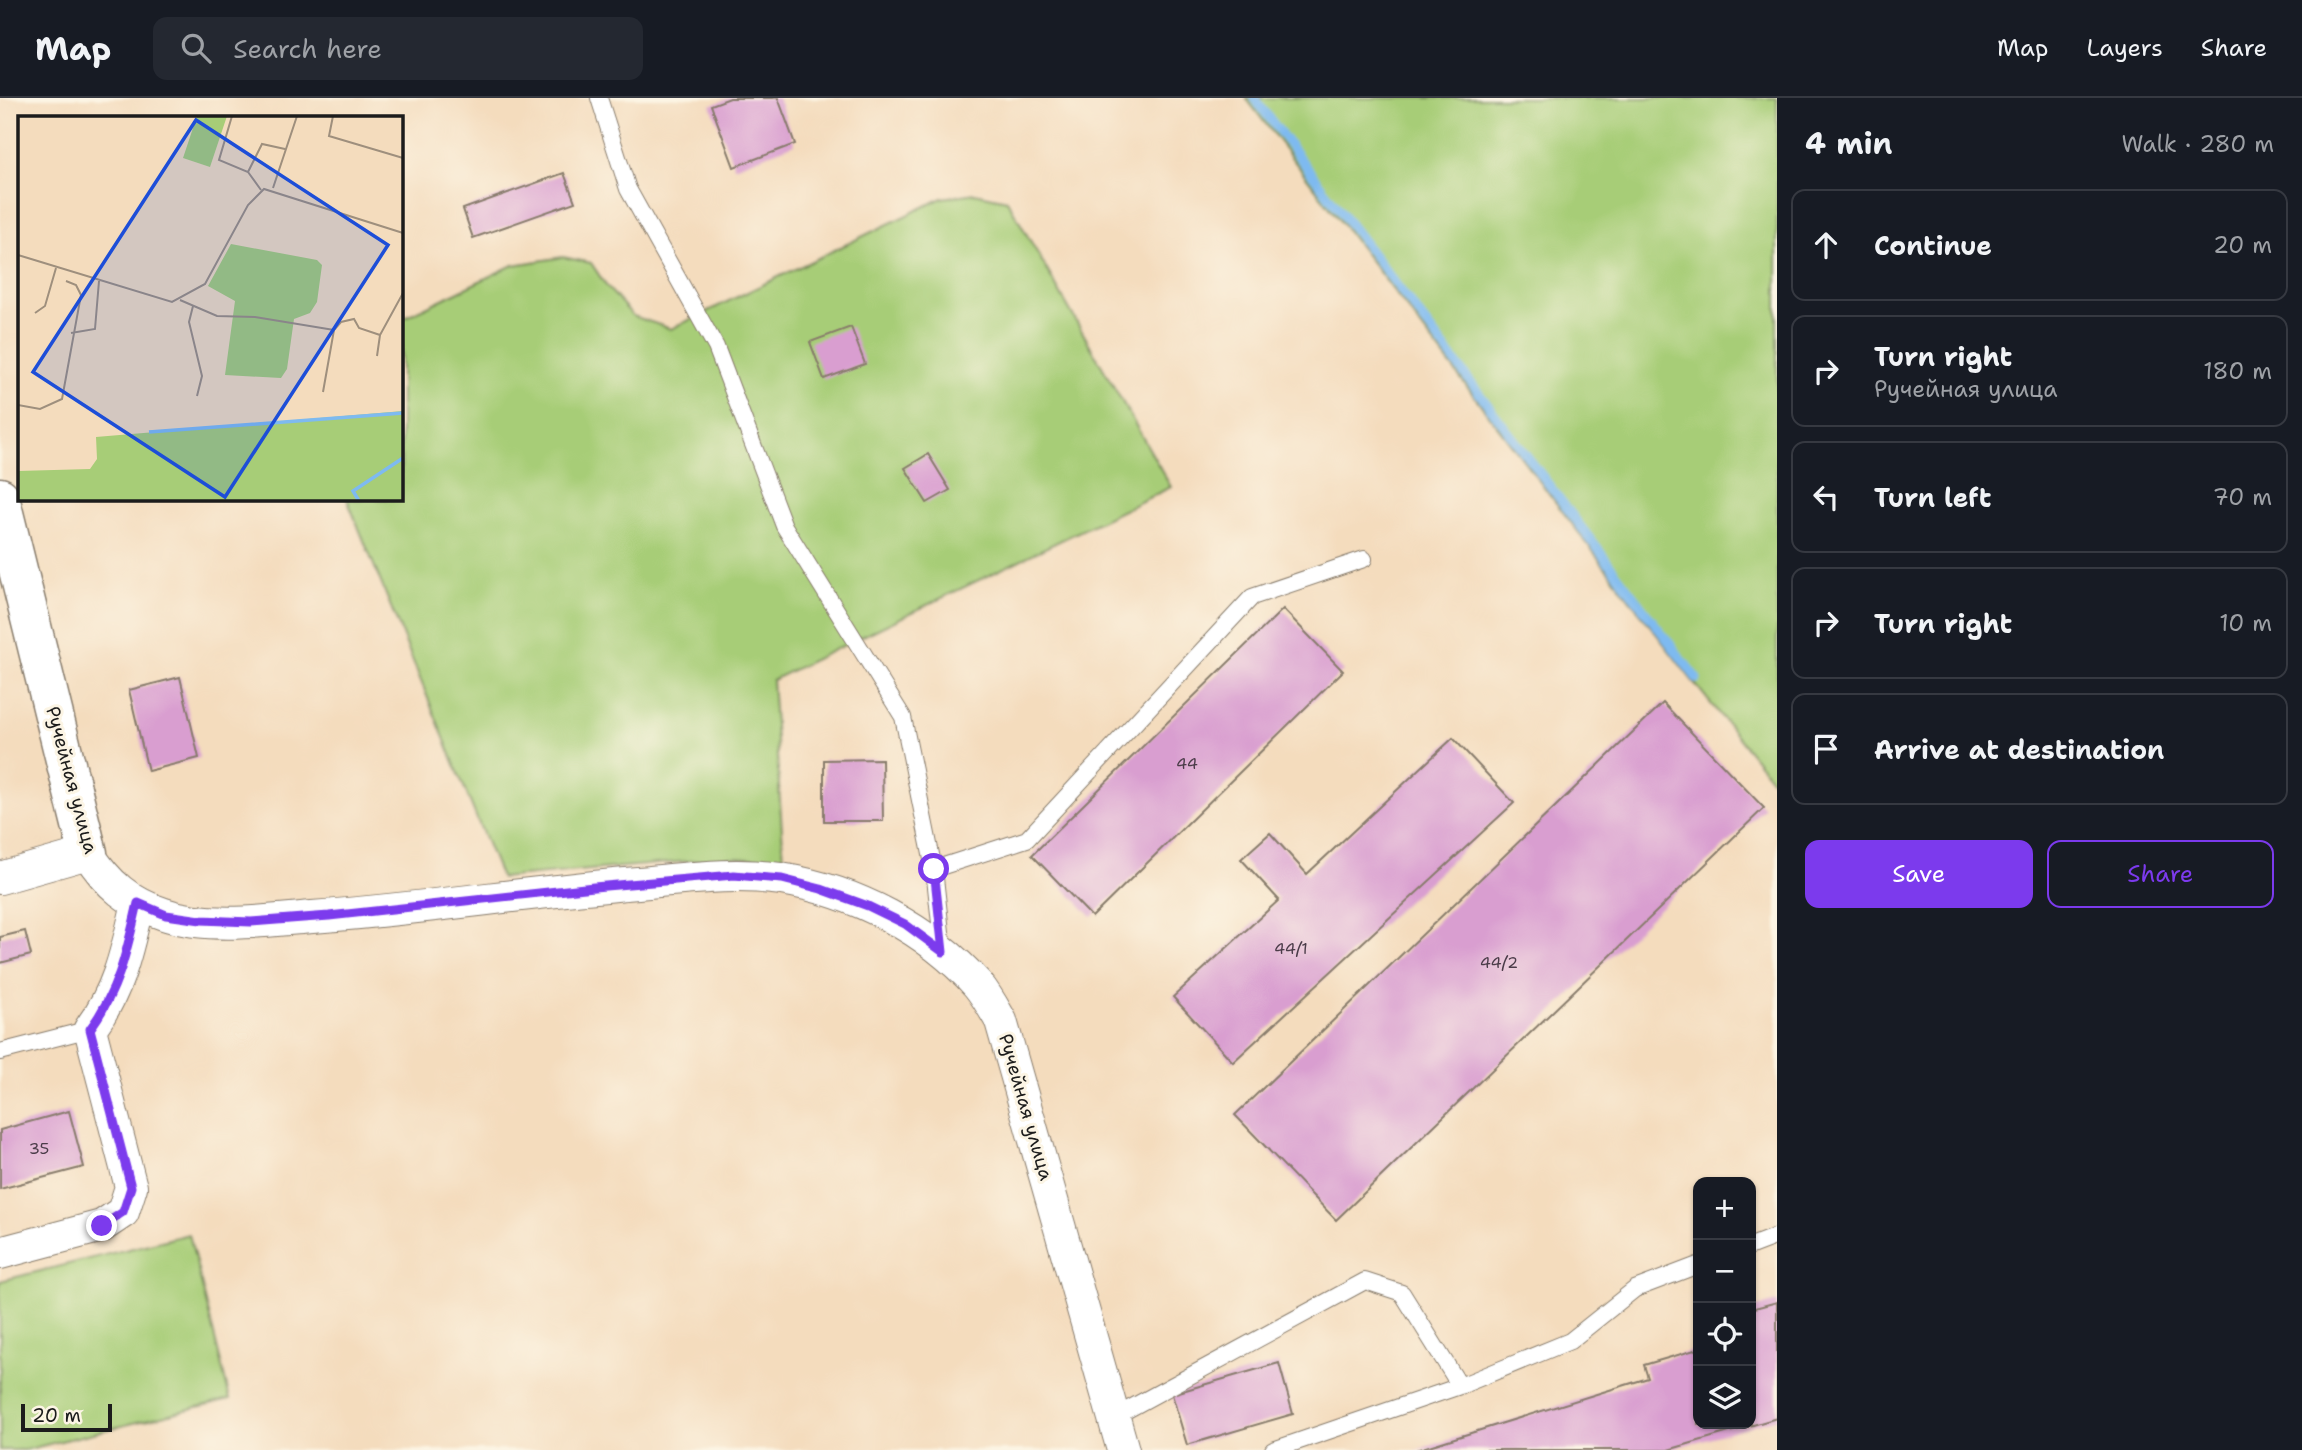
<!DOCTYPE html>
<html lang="en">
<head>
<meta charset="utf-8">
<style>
	body { margin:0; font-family:"Shantell Sans",sans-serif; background:#242831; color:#f1f3f6 }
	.controls { position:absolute; right:21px; bottom:21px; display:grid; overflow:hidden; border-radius:14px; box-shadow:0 2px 5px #0004 }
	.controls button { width:63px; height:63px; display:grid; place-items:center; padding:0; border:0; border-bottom:2px solid #363941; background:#171b24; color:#f1f3f6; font:35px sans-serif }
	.scale { position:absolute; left:21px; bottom:18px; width:91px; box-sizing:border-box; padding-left:7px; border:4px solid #1c1c1c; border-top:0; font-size:19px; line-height:24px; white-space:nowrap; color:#1c1c1c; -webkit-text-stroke:5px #fcf5e5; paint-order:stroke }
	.stop { position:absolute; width:21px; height:21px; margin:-16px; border:5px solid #7c3aed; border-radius:50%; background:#fff }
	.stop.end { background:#7c3aed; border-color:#fff; box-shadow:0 2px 7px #0008 }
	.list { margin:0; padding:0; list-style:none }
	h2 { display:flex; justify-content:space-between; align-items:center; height:91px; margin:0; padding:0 28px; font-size:30px }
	h2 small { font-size:23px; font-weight:400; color:#9ea1a6 }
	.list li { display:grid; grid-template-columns:46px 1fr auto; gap:21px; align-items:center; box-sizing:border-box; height:112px; margin:0 14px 14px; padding:0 14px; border:2px solid #363941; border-radius:14px }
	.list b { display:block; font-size:26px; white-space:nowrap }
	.list p { margin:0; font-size:23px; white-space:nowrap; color:#9ea1a6 }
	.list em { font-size:23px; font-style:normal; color:#9ea1a6 }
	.actions { display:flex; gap:14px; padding:21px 28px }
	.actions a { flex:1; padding:16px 0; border:2px solid #7c3aed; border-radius:14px; text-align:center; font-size:24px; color:#7c3aed }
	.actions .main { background:#7c3aed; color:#fff }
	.icon { flex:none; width:38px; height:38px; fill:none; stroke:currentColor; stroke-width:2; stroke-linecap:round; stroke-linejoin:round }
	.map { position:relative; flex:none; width:1777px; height:1352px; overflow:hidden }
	header { display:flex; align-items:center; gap:42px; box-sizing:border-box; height:98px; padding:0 35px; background:#171b24; border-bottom:2px solid #363941 }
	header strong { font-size:33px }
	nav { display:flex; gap:38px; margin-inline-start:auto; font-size:24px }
	.search { width:490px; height:63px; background:#242831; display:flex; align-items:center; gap:18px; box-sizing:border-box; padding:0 24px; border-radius:14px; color:#9ea1a6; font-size:26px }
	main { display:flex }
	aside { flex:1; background:#171b24 }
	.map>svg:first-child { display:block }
	.green { fill:#a7cd77; stroke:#62744a; stroke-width:2 }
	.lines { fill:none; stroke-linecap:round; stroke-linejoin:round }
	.stream { stroke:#7ebaf0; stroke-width:9 }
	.building { fill:#d99ed0 }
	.service-casing { stroke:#887c6c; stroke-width:18 }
	.minor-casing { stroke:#887c6c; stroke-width:34 }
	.tertiary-casing { stroke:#887c6c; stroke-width:41 }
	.service { stroke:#fff; stroke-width:16 }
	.minor { stroke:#fff; stroke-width:32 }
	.tertiary { stroke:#fff; stroke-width:38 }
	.route { stroke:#7c3aed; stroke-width:9 }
	.labels { text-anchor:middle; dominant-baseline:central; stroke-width:6; stroke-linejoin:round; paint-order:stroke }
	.number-label { font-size:16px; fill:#4b3c49 }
	.street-label { font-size:19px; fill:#1c1c1c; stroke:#fcf5e5 }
	.inset-river { fill:none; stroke:#7ebaf0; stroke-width:3.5 }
	.inset-road { fill:none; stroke:#9e8f7d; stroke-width:2 }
	.view { fill:#1d4ed8; fill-opacity:0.15; stroke:#1d4ed8; stroke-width:3.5 }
	.inset-edge { fill:none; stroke:#1c1c1c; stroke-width:3.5 }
</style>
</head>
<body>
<header>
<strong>Map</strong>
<div class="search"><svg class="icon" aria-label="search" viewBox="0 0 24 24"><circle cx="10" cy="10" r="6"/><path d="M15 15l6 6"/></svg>Search here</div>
<nav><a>Map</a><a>Layers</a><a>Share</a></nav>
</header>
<main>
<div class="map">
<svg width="1777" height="1352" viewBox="0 0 1777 1352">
	<rect width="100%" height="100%" fill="#fcf5e5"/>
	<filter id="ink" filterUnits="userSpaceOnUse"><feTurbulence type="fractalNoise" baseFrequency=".0143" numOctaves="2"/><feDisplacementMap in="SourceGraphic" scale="14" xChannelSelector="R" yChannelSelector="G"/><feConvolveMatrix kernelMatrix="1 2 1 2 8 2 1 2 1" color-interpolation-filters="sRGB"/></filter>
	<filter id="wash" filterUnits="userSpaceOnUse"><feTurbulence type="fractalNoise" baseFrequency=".00686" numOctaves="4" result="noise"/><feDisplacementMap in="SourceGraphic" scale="28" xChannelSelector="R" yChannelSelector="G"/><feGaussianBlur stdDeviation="1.57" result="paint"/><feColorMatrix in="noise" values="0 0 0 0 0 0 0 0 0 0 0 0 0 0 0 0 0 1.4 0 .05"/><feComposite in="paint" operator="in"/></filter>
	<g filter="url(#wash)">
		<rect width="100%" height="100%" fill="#f4dcbd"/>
		<path class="green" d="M1246,0H1777V688L1691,581Z
			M975,95L1007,102L1171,389L772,582L784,763L734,759L501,780L347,401H401V221L513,167L563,159L591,165L607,189L633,218L671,231L942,100Z
			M189,1136L230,1301L25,1352H0V1183Z"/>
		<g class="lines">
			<path class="stream" d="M1254,0L1697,581"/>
		</g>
		<g id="blocks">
			<path class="building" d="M730,0H778L795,46L734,69L711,7Z
				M564,75L575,104L473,140L463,111Z
				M851,229L865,266L824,281L810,244Z
				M928,356L950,392L927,405L905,370Z
				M1283,511L1343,573L1092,819L1032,757Z
				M180,579L199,660L148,673L129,592Z
				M1663,605L1764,710L1336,1122L1235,1017Z
				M1453,640L1514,705L1233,964L1173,899L1279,802L1241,761L1270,735L1307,776Z
				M882,661L883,723H824V662Z
				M25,833L31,857L0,865V839Z
				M69,1013L84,1069L0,1091V1032Z
				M1777,1204V1320L1668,1352H1416L1648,1280L1644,1267L1698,1251V1326H1751V1211Z
				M1279,1265L1293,1316L1187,1347L1172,1296Z"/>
		</g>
	</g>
	<g filter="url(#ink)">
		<use href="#blocks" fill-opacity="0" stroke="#887c6c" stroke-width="2"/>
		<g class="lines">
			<defs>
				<path id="service" d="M599,0L628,91L716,249L784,428L903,619L934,771L943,852
					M934,771L1027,741L1252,499L1364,461
					M0,954L90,931
					M1751,1148L1777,1138
					M1114,1319L1365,1183L1402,1195L1460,1288
					M1273,1352L1460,1288L1570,1243L1635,1191L1698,1167"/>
				<path id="minor" d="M0,780L88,755C107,786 130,805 164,816C208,831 267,823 312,819C421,811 529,794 638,785C686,781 734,774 781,781C855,793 928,831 978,887C987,898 994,911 1001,923L1123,1352
					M0,1155L102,1128L123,1114L131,1089L90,931C119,892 127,852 138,805"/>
				<path id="tertiary" d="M0,399L88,755"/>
			</defs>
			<use href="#service" class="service-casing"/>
			<use href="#minor" class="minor-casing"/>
			<use href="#tertiary" class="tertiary-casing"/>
			<use href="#service" class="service"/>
			<use href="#minor" class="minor"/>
			<use href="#tertiary" class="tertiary"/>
		</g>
	</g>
	<g class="lines" filter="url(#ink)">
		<path class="route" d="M102,1128L123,1114L131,1089L90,931C119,892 127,852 138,805L166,817L201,822L251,824L329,818L594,789L734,777L782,781L821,791L868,808L905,826L943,854L934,771"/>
	</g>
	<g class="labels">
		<g class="number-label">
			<text x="1187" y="665">44</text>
			<text x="1291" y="850">44/1</text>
			<text x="1499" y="864">44/2</text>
			<text x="39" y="1050">35</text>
		</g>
		<g class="street-label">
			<text transform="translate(72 682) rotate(75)">Ручейная улица</text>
			<text transform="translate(1026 1009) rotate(74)">Ручейная улица</text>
		</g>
	</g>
	<g transform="translate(18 18)">
		<rect width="385" height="385" fill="#f4dcbd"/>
		<path d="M179,0H209L192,51L165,42ZM213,128L299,144L304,149L299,186L292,197L276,203L269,253L263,262L207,259L217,185L190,170ZM385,295V385H0V355L72,353L79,343L78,321Z" fill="#a7cd77"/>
		<path class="inset-river" d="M131,316L385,297M341,385L335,375L385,342"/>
		<path class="inset-road" d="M214,0L201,44L230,56L243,74M315,0L311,20L385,42M230,56L244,28L267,33M255,72L279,0M0,139L154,186L187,168L230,89L246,73L385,117M162,184L199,200L237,201L316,214M175,190L171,206L184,260L179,280M17,197L27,190L38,152M53,217L77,213L81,165M359,240L362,219L385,177M305,276L316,214L323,206L336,203L341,212L362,219M0,289L22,293L44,283L63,179L58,169L48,165"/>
		<path class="view" d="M178,4L370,129L207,381L15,256Z"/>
		<rect width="385" height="385" class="inset-edge"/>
	</g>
</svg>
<div class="controls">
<button>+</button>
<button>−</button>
<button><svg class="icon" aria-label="locate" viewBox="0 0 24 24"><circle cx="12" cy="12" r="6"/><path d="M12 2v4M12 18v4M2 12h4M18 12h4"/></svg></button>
<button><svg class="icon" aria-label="layers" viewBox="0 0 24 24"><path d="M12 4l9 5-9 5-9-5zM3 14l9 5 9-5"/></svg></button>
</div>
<div class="scale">20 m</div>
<div class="stop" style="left:934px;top:771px"></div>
<div class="stop end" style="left:102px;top:1128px"></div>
</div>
<aside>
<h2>4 min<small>Walk · 280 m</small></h2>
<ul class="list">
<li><svg class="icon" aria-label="ahead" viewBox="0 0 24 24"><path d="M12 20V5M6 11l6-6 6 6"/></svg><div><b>Continue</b></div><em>20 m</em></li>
<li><svg class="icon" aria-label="right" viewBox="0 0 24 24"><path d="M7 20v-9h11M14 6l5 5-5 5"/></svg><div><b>Turn right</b><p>Ручейная улица</p></div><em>180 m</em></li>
<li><svg class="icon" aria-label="left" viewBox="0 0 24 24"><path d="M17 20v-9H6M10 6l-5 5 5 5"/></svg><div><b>Turn left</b></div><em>70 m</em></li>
<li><svg class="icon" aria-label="right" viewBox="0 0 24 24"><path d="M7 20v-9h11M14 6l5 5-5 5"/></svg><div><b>Turn right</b></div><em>10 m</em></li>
<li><svg class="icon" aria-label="arrive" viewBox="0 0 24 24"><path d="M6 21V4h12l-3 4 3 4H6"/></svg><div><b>Arrive at destination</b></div></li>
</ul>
<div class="actions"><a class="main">Save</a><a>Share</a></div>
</aside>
</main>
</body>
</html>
